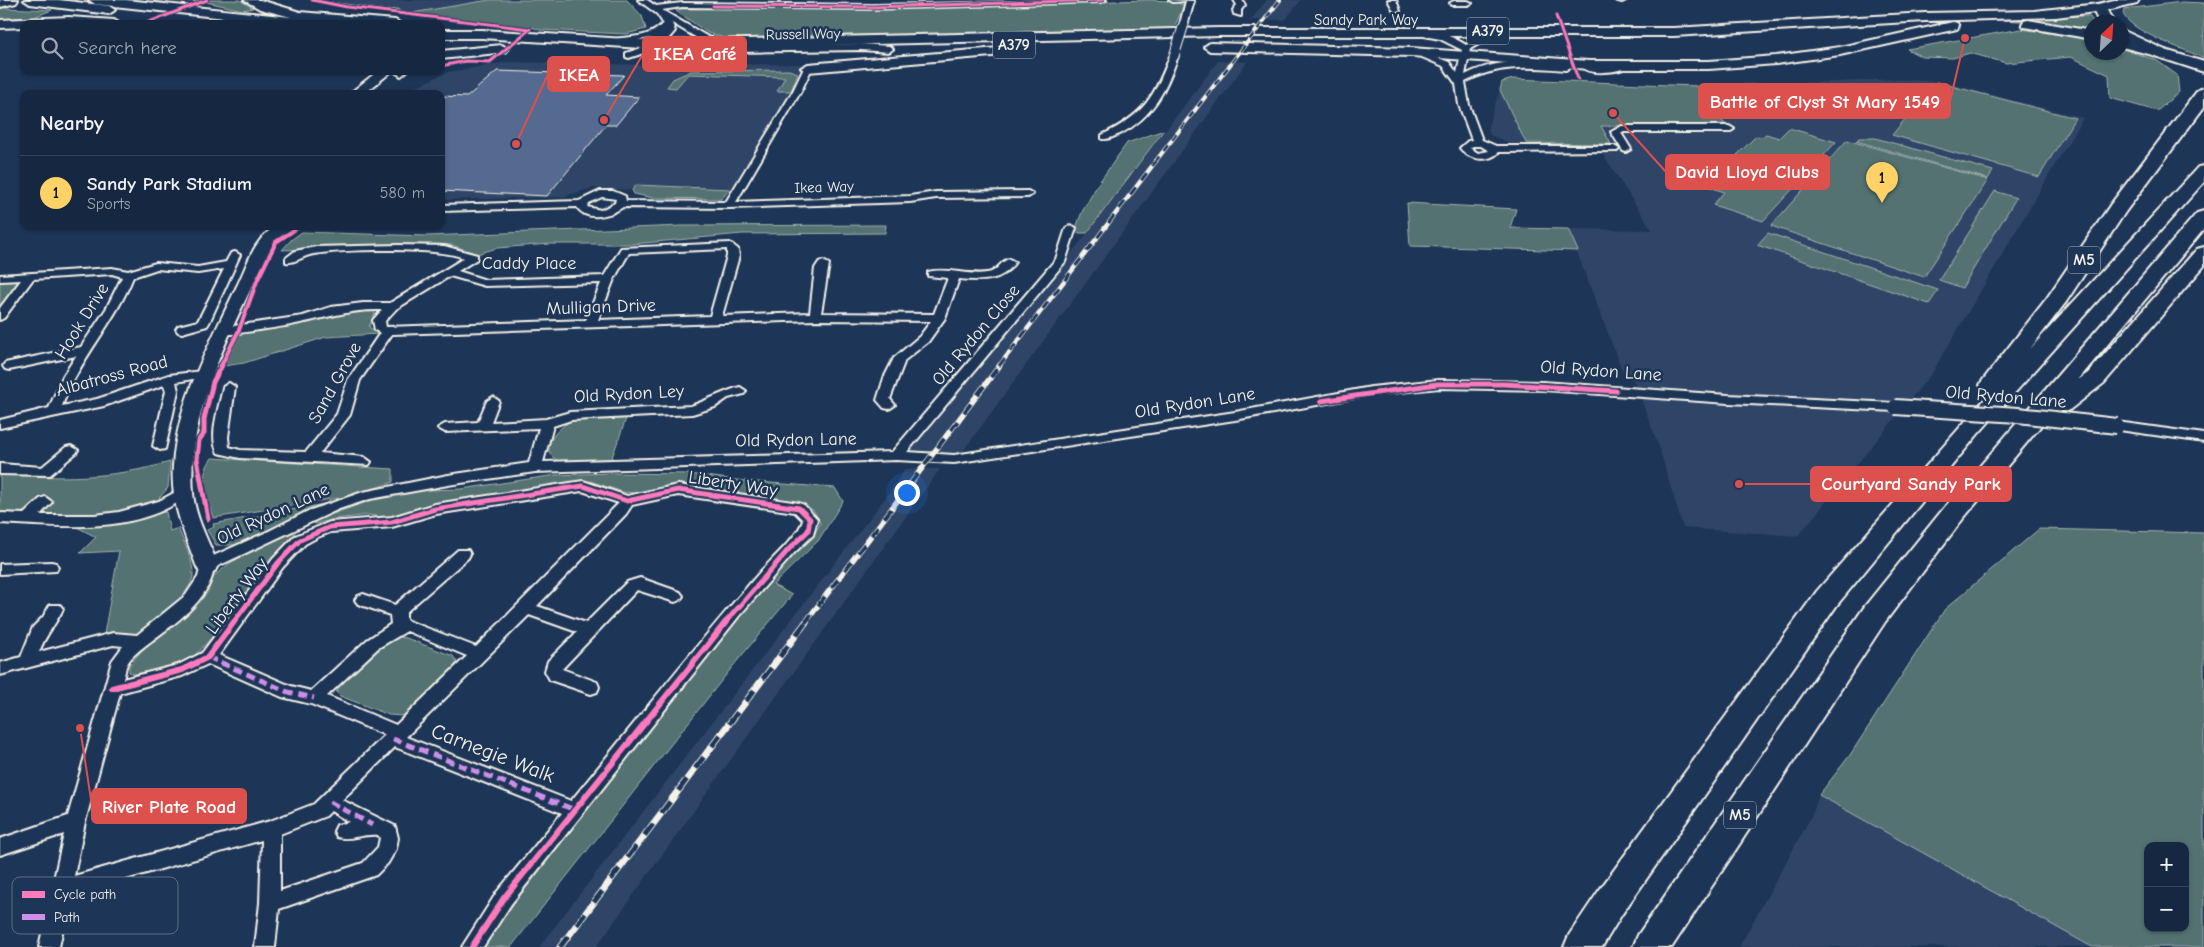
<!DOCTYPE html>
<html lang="en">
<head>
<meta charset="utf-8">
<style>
	body { margin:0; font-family:"Comic Neue",sans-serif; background:#23344c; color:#f1f3f6 }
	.controls { position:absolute; right:15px; bottom:15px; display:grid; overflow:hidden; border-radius:10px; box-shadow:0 1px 4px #0004 }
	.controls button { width:45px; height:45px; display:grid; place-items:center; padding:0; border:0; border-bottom:1px solid #35445a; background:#162841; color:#f1f3f6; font:25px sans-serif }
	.compass { position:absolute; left:2084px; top:15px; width:45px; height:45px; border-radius:50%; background:#162841; box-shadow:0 1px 4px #0004; rotate:25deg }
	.you { position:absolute; left:906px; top:492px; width:18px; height:18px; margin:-12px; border:4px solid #fff; border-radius:50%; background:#1a73e8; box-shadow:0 0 0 8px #1a73e833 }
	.badge { display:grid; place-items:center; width:32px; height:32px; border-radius:50%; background:#ffd166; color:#111; font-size:16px; font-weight:700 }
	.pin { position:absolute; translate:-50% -41px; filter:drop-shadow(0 1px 2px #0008) }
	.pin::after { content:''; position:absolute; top:26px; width:18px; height:15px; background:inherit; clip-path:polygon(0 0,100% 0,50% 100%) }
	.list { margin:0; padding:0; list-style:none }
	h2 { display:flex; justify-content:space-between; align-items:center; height:65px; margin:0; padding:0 20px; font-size:21px }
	h2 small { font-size:16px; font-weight:400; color:#9ea6b1 }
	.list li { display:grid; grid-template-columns:32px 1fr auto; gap:15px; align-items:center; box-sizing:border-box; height:75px; padding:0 20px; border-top:1px solid #35445a }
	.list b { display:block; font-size:19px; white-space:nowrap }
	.list p { margin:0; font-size:16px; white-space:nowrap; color:#9ea6b1 }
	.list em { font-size:16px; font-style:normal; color:#9ea6b1 }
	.icon { flex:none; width:28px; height:28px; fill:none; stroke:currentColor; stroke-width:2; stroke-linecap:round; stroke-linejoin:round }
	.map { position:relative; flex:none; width:2204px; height:947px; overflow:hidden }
	.search { position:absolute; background:#162841; box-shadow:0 1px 4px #0004; left:20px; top:20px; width:425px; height:55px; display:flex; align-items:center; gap:12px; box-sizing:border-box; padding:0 18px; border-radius:10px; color:#9ea6b1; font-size:19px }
	.panel { position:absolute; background:#162841; box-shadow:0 1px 4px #0004; left:20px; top:90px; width:425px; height:140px; border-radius:10px }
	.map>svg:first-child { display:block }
	.built { fill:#2e4568 }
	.green { fill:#537271; stroke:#a4b2ac; fill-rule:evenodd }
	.building { fill:#556a90; stroke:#f4f1e8 }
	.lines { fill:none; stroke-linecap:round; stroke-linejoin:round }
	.street-casing { stroke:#f4f1e8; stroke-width:4 }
	.secondary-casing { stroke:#f4f1e8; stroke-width:4 }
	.primary-casing { stroke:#f4f1e8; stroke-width:4 }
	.highway-casing { stroke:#f4f1e8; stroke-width:4 }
	.street { fill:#1d3557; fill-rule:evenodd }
	.secondary { fill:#1d3557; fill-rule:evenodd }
	.primary { fill:#1d3557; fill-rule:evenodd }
	.highway { fill:#1d3557; fill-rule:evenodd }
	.rail-far3-casing { stroke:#f4f1e8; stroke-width:4 }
	.rail-far2-casing { stroke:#f4f1e8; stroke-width:4.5 }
	.rail-far1-casing { stroke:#f4f1e8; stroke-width:5.5 }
	.rail-casing { stroke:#f4f1e8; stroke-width:7 }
	.rail-far3 { stroke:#1d3557; stroke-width:2.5; stroke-dasharray:7; stroke-linecap:butt }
	.rail-far2 { stroke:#1d3557; stroke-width:3; stroke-dasharray:9; stroke-linecap:butt }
	.rail-far1 { stroke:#1d3557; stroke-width:4; stroke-dasharray:11; stroke-linecap:butt }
	.rail { stroke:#1d3557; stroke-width:5; stroke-dasharray:14; stroke-linecap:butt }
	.street-bridge-far1-casing { stroke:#f4f1e8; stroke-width:11; stroke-linecap:butt }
	.street-bridge-casing { stroke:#f4f1e8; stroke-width:18; stroke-linecap:butt }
	.street-bridge-far1 { stroke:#1d3557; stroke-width:9 }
	.street-bridge { stroke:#1d3557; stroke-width:14 }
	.quiet { stroke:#ce8fe9; stroke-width:5; stroke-dasharray:9 5; stroke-linecap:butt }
	.cycleway-far3-casing { stroke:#1d3557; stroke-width:5 }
	.cycleway-far2-casing { stroke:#1d3557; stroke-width:6 }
	.cycleway-far1-casing { stroke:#1d3557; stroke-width:8 }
	.cycleway-casing { stroke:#1d3557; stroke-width:9 }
	.cycleway-far3 { stroke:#fd7abc; stroke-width:3 }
	.cycleway-far2 { stroke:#fd7abc; stroke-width:4 }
	.cycleway-far1 { stroke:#fd7abc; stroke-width:5 }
	.cycleway { stroke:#fd7abc; stroke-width:6 }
	.labels { text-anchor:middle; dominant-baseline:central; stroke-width:5; stroke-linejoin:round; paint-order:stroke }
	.far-street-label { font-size:15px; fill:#f4f1e8; stroke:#1d3557 }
	.shield { fill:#1d3557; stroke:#b4b9bc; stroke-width:1 }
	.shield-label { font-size:16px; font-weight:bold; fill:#f4f1e8 }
	.street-label { font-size:18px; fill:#f4f1e8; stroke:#1d3557 }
	.near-street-label { font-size:21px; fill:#f4f1e8; stroke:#1d3557 }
	.key { fill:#1d3557; stroke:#5e6d82; stroke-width:1 }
	.key-label { font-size:14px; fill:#f4f1e8 }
	.leader { fill:none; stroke:#dc504e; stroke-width:2 }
	.callout-dot { fill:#dc504e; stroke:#1d3557; stroke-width:2 }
	.callout { fill:#dc504e; stroke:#dc504e; stroke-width:2 }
	.callout-label { font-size:19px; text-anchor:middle; font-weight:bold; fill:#fff }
</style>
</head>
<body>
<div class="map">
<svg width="2204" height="947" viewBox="0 0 2204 947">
	<rect width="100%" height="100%" fill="#1d3557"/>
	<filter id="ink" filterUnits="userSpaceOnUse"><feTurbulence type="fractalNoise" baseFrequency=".02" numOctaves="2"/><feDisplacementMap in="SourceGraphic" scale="10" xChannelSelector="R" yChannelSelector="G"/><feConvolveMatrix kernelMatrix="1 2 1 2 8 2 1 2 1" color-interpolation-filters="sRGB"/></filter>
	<g filter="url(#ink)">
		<path class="built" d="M327,0H627L642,16L646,29L626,34L541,30L535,28L410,13Z
			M1267,0H1301L1285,20H1251Z
			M1218,61L1247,62L961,454L906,453L1087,234Z
			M508,62L655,65L817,64L735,199L653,198L634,194L632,190L592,188L563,197L441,200V94H400L448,72Z
			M1513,79L1651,85L1840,82L1892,79L1942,82L2083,118L1932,373L1798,536L1683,528L1658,444L1634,381L1624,375L1568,229L1652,230L1596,144L1510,143L1490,135L1488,126L1501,86L1502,82Z
			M905,469H940L596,947H539L889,493Z
			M1819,795L2092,947H1739L1812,815Z"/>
		<path class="green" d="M156,0H240L253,8L243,10L206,2Z
			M318,0L387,10L398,9L399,11L412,13L489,0H627L642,16L646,29L626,34L541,30L535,28L367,8Z
			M1149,0L1172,1L1184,5L1173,30L727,39L708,33L676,11L684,7L846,10Z
			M2182,2L2204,3V58C2186,50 2128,31 2123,13L2125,9Z
			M3,8L52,10L34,17L0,19V9Z
			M2089,16L2093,21L2091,32L2035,22L1986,19Z
			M2021,29L2091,39L2092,52H2122V49L2156,60L2177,75L2179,92L2157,111L2110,98L2109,75L2071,57L2006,63L1970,53L1953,58L1922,57L1907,49Z
			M789,70L798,73L791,91H777L785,77L688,74L676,88L667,87L673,79L691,71Z
			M1513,79L1696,86L1727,127L1601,126L1611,144L1526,143L1500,90L1502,82Z
			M1936,82L2075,118L2039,177L1892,135Z
			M1789,128L1836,142L1763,221L1713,205L1724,192L1710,187L1714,183L1710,182L1756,136L1762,137L1766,134L1779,138Z
			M1164,130L1087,233H1074L1082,212L1098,184L1127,143Z
			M1859,138H1875L1993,171L1988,179L1856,141Z
			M1847,140L1988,180L1924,277L1771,226Z
			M636,185L730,189L721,199L653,198L634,194L632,190Z
			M1995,191L2016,198L1962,288L1939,280Z
			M1407,203L1516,209L1510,228L1568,229L1578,251L1410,246Z
			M886,225L885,233L742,234L633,244H550L497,248L477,254L452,245L436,244L282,250L291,240L302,232L427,236L682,226Z
			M1768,233L1938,290V291L1929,304L1757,245Z
			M24,280L0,312V281Z
			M372,309L376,310L369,327L378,334L326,337L244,363L224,366L240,334L310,321L328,314Z
			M627,416L611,460C596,461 571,467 557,460C535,449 562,422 577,419C593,415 611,417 627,416Z
			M212,458L393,469V482L351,496L213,518C207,496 197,478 212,458Z
			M170,462L168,488L159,498L162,501L106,516L45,515L46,508L53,500L44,499C30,512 19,515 0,514V474C61,479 111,479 170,462Z
			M611,473L689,474L745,481L835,488L843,501L818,541L773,585L792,595L733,666L511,947H480L731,626L796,550L814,535L820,523L814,511L804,505L691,486L671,485L636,493L623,492L590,481L430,505L389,518L369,515L334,519L316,524L310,522L375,499L426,490L461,489L556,475Z
			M324,504L235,545H216L207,530L214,527L213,524Z
			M159,509V513L166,512L170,531L178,528C184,543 194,561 193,576C191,594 151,630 135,635C126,637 113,634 104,634L119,551L80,553L96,537L73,525Z
			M2039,529L2204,533V947H2092L1819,795L1850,755L1945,609ZM2148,846H2185V928H2148Z
			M291,531L299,536L278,552L222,627L195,655L185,662L157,671L135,675L129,672V666L142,650L196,605L208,592L214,576L230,563Z
			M398,637L406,638L453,656L457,662L453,669L403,716L389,715L340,696L336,692L341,684L391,639Z"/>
		<path class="building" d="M497,71L624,75L606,95L639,97L616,125H606L547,196L441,191V96L467,97Z"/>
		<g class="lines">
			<defs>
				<path id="street" d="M638,0H647L656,6L682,3L873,5L1106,0L1102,2L873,9L682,7L662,10L708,37L729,43L725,45L702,41L672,23L675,31L664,44L669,47L861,44L889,46L893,49L889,52L861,50L667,53L659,48L629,58L626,57V53L654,44L650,40L651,38L618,43H615V39C633,36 651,38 663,23L657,14Z
					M1169,0L1194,1L1187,26L1180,24L1186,1L1173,2Z
					M1234,0H1242L1245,5L1241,10V16L1234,14L1233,10L1237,5Z
					M1388,0H1396L1400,11H1394Z
					M1615,0H1626L1622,2Z
					M1454,1H1468L1472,3L1468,5H1451L1450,3Z
					M1509,30H1512V34L1486,40L1470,49L1465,75C1497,58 1531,62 1566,64L1570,67L1566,70C1529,67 1499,64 1465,82L1469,105L1482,140L1496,146H1614L1619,149L1617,151L1499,152C1488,163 1469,160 1460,148L1468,141L1472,140L1459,105L1456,84L1443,66L1410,52L1417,50L1449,62L1457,73L1462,50L1440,39L1413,34C1426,25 1454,37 1466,45L1480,37ZM1473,146H1481L1489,151L1478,153L1470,148Z
					M1174,53L1178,56C1166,90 1153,117 1120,134C1114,136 1108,140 1102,139V135C1143,115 1154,99 1170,56Z
					M1623,63L1626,64V68C1615,72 1592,75 1583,68C1591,62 1612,67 1623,63Z
					M808,65L812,68L801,91L736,202L910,196L936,192L1028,191L1033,194L1028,197L936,198L910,202L729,208L623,207C611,216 586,222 577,207L441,211V205L579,201L600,191H613L625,196L626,201L726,202L793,91L804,68ZM602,197L616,199L615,203L601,210L587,207L589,203Z
					M1622,126H1729L1734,129L1729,132H1624L1621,133L1631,149L1626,152L1623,151L1611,132Z
					M1071,225L1076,228L1065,262L907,452L954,455L1235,412L1371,387L1439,380L1543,382L1728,395L1895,403L1901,407L1895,411L1728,403L1543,390L1439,388L1371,395L1235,420L954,463L896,460L535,472L448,485L370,499L339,509L214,568C209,601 174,624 150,642C142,648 132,655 127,664C125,668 125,674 123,679L178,665L202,653L273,559L295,536L330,522L392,517L435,504L583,481L627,496L678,485L799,503L804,505L817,519L813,535L794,553L739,616L511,904L483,947H462L497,892L562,813L395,747L342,800L395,826L398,838L396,849L388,863L376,875L279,909L275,947H255L260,903L262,840L70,895L59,947H39L64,834L0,855V839L68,816L112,661L123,646L113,645L0,675V663L21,657L33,627L43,617L50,605H60L63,609C55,625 45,636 39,652L113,633L137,635L186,595L198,577L202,561L267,532L308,511L363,492L448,475L529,463L539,428L445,432L438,428L445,424L478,422L487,401L493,397L499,401L491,422L546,419L570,412L691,406C708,400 722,392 740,387L746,391L744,394L728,398L715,407L692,414L571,420L553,426L543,462L892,452L1056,259L1066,228ZM582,491L619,503L476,647L406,620V612L468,558L470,554L468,550H458L395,605L363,594L358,596L355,600L358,604L390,615L391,624L367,640L311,691L291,686L219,655L283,567L305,544L318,537L331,532L392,527L436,514ZM678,495L795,512L803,520C800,534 771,560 760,572C695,646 634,724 571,801L406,737L529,615L577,632L548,661L545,671L550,680L591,694L597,692L599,687L597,682L562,669L637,590L675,602L680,600L683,596L680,592L640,578L627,582L586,623L537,606L626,514L632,505ZM407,631L467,656L396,725L327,696L378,648ZM208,664L282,697L311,704L385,735L314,804L270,821L74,876L85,822L120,693L182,676ZM331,811L349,822L337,825L334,831L337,837C349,841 364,833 378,835L380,838L378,847L363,863L280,891V834L326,816Z
					M730,243L738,249L739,256L722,316L810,313L815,268L819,262L823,261L829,264L821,313L934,314L948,278L928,276V272C947,267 968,276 987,273C998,272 1000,261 1009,259L1015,262C1002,283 981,281 959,279L945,318L928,342L905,360L890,399L895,405L889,409L884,408L877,400L884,378L894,358L920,336L931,321L815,320L392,334L360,380L350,415L320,453L364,457L371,462L369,465L240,458L218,453C208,436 220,405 223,387L229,383L235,387L228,437L229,447L240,450L306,452L337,414L348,380L380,333L375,330L373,320L382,310C355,309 332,316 305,322C279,328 251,331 224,335L220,334L218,331L220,328L303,316L331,307L363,303H390L464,258C437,247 345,249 314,254C304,255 294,264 286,262V258L295,251L316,247L398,245L444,246L477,255V259L458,271L486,280L604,276L621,248ZM727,249V256L710,316L598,320L614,279L629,253ZM450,276L485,286L601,283L586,320L386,327L385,321L396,309Z
					M235,252L240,255L209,323L207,326L182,333L178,332L176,329L178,326L198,321L224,269L198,273L157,269L133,277C115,323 79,359 62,406L97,399L169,375L210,370L212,373L210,376L176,382L178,391L165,449L160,450L153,446L166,391L164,385L104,406L0,428V420L49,408L63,376L76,356L9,370L5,369L3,366L5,363L81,347L106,309L122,277L112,274L33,279L4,318L0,320V308L21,280L0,281V275L112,268L128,271L156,263L198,267L226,262L231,253Z
					M2117,422L2204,434V442L2112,429L2110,426Z
					M71,446L78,450L76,453L50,475L0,474V464L42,467L66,447Z
					M183,488L190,493C187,498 180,501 175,504C124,534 56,526 0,523V513L24,514L40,499L45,497L52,502L40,515H95L119,512L159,501Z
					M51,562L56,563L58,567L56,571L0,574V564Z"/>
				<path id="secondary" d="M502,45L508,49L506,52L441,59V51Z
					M378,71H392L364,94H349Z
					M407,71L401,76L395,72V71Z
					M277,226H297L278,238L268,252C234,327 186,408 193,493C195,518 209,542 218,565L215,571L207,573L199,571L196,565C184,532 170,502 173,466C177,402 209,345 236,288C247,267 253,238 277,226Z"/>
				<path id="primary" d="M0,0H18L16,3L0,7Z
					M24,0H59L109,6L115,10L109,14L30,4Z
					M89,0H126L291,17L260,9L244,0H260L300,12L395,20L401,24H280L95,4Z
					M2099,4L2105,8L2103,11L2056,17L1925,21L1674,36H1219L658,49L482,38H441V30H482L658,41L1219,28H1674L1925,13L2034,11Z
					M69,17L114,20L120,24H24V27L0,28V20Z
					M2028,20L2092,31V39L2024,27L2022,24L2024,21Z
					M1953,22L1957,23L1959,26L1957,29L1840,55L1776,64L1709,69H1589L1411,56L1210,51L1204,47L1210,43L1411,48L1589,61H1709L1776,56L1840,47Z
					M2122,39L2165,50L2167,53L2160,57L2122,47Z
					M1010,47L1015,48L1017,51L1015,54L808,72L801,68L808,64Z"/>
				<path id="highway" d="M2114,0H2139L2137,3L2107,10L2113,22H2099L2092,8L2094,5Z
					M2122,30L2165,50L2204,62V72L2155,56L2122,40Z
					M2204,88V107L2126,211L2066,302L2030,349L2198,167L2204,166V182L1978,434L1837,605L1622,914L1602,947H1564L1569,935L1598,892L1817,591L1991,392L1983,390L1980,385L1983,380L2047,298L2111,204L2198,90Z
					M2204,211V229L2078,380L2088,373L2197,249L2204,247V266L2104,383L2063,415L2055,417L2049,416L1962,520L1885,622L1672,947H1633L1638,935L1865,606L1944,508L2197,213Z"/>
			</defs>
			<use href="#street" class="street-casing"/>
			<use href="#secondary" class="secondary-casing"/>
			<use href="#primary" class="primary-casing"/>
			<use href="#highway" class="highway-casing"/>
			<use href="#street" class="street"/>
			<use href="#secondary" class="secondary"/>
			<use href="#primary" class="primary"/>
			<use href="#highway" class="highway"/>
			<defs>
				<path id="rail-far3" d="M1155,162L1280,0"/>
				<path id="rail-far2" d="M999,366L1156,161"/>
				<path id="rail-far1" d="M805,623L1000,365"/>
				<path id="rail" d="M560,947L806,622"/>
			</defs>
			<use href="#rail-far3" class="rail-far3-casing"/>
			<use href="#rail-far2" class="rail-far2-casing"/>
			<use href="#rail-far1" class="rail-far1-casing"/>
			<use href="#rail" class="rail-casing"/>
			<use href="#rail-far3" class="rail-far3"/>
			<use href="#rail-far2" class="rail-far2"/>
			<use href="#rail-far1" class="rail-far1"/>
			<use href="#rail" class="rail"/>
			<defs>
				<path id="street-bridge-far1" d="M1174,56L1184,24"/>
				<path id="street-bridge" d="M1895,407L2018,415L2117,426"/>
			</defs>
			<use href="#street-bridge-far1" class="street-bridge-far1-casing"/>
			<use href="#street-bridge" class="street-bridge-casing"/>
			<use href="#street-bridge-far1" class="street-bridge-far1"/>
			<use href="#street-bridge" class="street-bridge"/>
			<path class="quiet" d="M208,657L288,692L314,698
				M393,739L575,810
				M330,802L372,825"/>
			<defs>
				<path id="cycleway-far3" d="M312,0L347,7L530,29
					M713,6L873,7L1102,0
					M1556,16L1578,79
					M144,24L207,0
					M441,66L466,61L490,62L530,29"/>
				<path id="cycleway-far2" d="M221,366L239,330L257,281L276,242L300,226"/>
				<path id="cycleway-far1" d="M1321,401L1437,384H1504L1616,391
					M208,519L197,459L199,440L204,433V419L213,382L222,365
					M233,623L278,563L300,540L330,527L392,522L435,509L583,486L627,501L678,490L799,508L810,519L808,531L789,549L725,623"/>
				<path id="cycleway" d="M112,688L182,670L208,657L234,622
					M472,947L504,898L726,622"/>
			</defs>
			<use href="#cycleway-far3" class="cycleway-far3-casing"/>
			<use href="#cycleway-far2" class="cycleway-far2-casing"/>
			<use href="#cycleway-far1" class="cycleway-far1-casing"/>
			<use href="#cycleway" class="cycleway-casing"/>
			<use href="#cycleway-far3" class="cycleway-far3"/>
			<use href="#cycleway-far2" class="cycleway-far2"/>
			<use href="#cycleway-far1" class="cycleway-far1"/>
			<use href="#cycleway" class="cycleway"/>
		</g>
	</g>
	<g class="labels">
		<g class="far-street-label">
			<text x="1366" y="20">Sandy Park Way</text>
			<text transform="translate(803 34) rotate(-1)">Russell Way</text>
			<text transform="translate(824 187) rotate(-2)">Ikea Way</text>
		</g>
		<g class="shield">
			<rect x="1467" y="17.5" width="42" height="27" rx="4"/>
			<rect x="993" y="31.5" width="42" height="27" rx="4"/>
			<rect x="2068" y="246.5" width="32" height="27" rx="4"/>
			<rect x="1724" y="801.5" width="32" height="27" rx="4"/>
		</g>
		<g class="shield-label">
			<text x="1488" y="31">A379</text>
			<text x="1014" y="45">A379</text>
			<text x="2084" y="260">M5</text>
			<text x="1740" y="815">M5</text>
		</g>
		<g class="street-label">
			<text x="529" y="263">Caddy Place</text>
			<text transform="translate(601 307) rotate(-2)">Mulligan Drive</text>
			<text transform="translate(82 321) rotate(-58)">Hook Drive</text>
			<text transform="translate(976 335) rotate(-50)">Old Rydon Close</text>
			<text transform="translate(1601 371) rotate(4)">Old Rydon Lane</text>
			<text transform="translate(112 376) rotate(-15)">Albatross Road</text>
			<text transform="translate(335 383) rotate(-61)">Sand Grove</text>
			<text transform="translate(629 394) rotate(-3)">Old Rydon Ley</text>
			<text transform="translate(2006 397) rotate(5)">Old Rydon Lane</text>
			<text transform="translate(1195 403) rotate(-9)">Old Rydon Lane</text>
			<text transform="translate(796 440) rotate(-1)">Old Rydon Lane</text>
			<text transform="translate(733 484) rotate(9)">Liberty Way</text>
			<text transform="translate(273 514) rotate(-25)">Old Rydon Lane</text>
			<text transform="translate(237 596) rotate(-53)">Liberty Way</text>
		</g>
		<g class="near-street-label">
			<text transform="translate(493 753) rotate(21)">Carnegie Walk</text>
		</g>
	</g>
	<rect x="12" y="877" width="166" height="57" rx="8" class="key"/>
	<rect x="22" y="891" width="23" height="7" fill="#fd7abc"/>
	<rect x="22" y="914" width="23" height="6" fill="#ce8fe9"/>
	<g class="key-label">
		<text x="54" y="899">Cycle path</text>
		<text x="54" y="922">Path</text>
	</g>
	<path class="leader" d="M604 120L643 54M516 144L548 74M1965 38L1950 101M1613 113L1666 172M1739 484L1811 484M80 728L92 806"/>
	<g class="callout-dot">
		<circle cx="604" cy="120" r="5"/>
		<circle cx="516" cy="144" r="5"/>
		<circle cx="1965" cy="38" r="5"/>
		<circle cx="1613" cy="113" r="5"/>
		<circle cx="1739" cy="484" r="5"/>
		<circle cx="80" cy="728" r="5"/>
	</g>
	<g class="callout">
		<rect x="643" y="37" width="103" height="34" rx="5"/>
		<rect x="548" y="57" width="61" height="34" rx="5"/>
		<rect x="1699" y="84" width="251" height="34" rx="5"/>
		<rect x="1666" y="155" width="163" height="34" rx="5"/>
		<rect x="1811" y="467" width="200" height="34" rx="5"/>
		<rect x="92" y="789" width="154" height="34" rx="5"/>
	</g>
	<g class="callout-label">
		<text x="695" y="60">IKEA Café</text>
		<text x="579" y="81">IKEA</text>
		<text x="1825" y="108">Battle of Clyst St Mary 1549</text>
		<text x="1747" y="178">David Lloyd Clubs</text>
		<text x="1911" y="490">Courtyard Sandy Park</text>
		<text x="169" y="813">River Plate Road</text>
	</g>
</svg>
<div class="controls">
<button>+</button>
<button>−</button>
</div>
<svg class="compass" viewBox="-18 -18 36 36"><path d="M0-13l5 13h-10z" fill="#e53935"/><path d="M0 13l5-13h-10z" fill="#9ea6b1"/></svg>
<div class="you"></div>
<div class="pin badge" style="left:1882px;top:203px">1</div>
<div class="search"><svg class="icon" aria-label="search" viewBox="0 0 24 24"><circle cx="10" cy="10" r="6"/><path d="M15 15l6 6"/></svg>Search here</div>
<section class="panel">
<h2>Nearby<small></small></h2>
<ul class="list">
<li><span class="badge">1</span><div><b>Sandy Park Stadium</b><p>Sports</p></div><em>580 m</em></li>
</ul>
</section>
</div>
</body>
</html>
